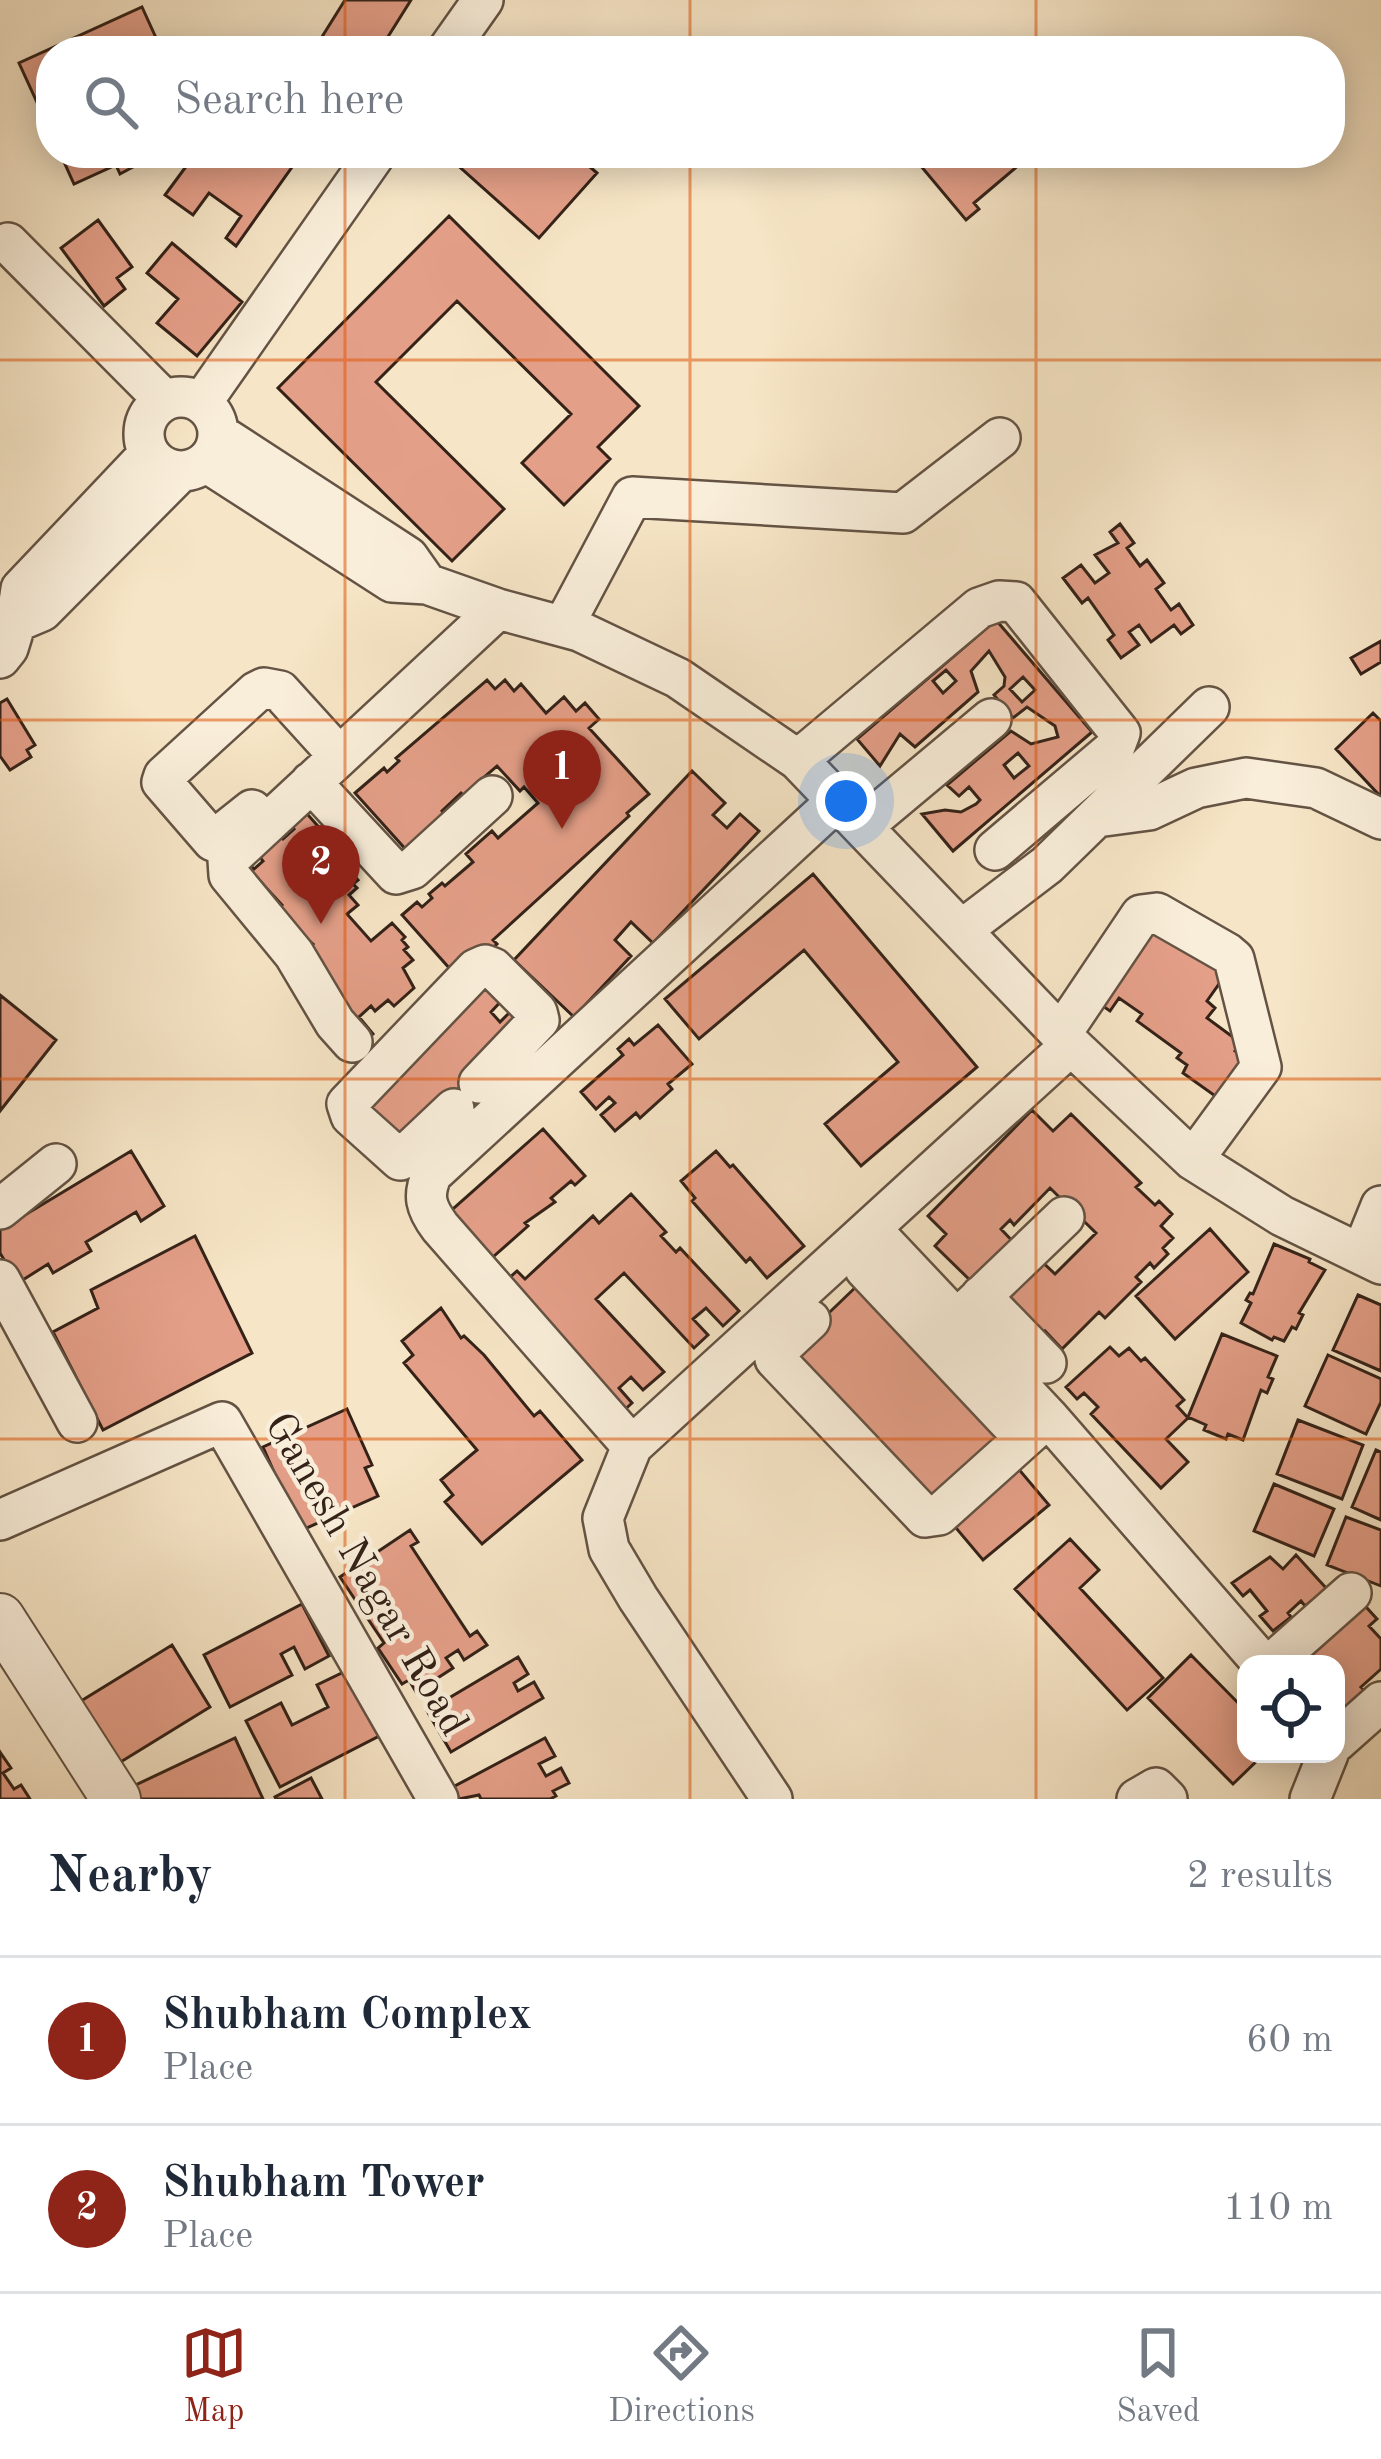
<!DOCTYPE html>
<html lang="en">
<head>
<meta charset="utf-8">
<style>
	body { margin:0; font-family:"Old Standard TT",serif; background:#f2f2f3; color:#1f2937 }
	.controls { position:absolute; right:36px; bottom:36px; display:grid; overflow:hidden; border-radius:24px; box-shadow:0 6px 30px #0003 }
	.controls button { width:108px; height:108px; display:grid; place-items:center; padding:0; border:0; border-bottom:3px solid #e0e1e3; background:#fff; color:#1f2937; font:60px sans-serif }
	.you { position:absolute; left:846px; top:801px; width:42px; height:42px; margin:-30px; border:9px solid #fff; border-radius:50%; background:#1a73e8; box-shadow:0 0 0 18px #1a73e833 }
	.badge { display:grid; place-items:center; width:78px; height:78px; border-radius:50%; background:#8f2418; color:#fff; font-size:39px; font-weight:700 }
	.pin { position:absolute; translate:-50% -99px; filter:drop-shadow(0 3px 6px #0008) }
	.pin::after { content:''; position:absolute; top:63px; width:42px; height:36px; background:inherit; clip-path:polygon(0 0,100% 0,50% 100%) }
	.list { margin:0; padding:0; list-style:none }
	h2 { display:flex; justify-content:space-between; align-items:center; height:156px; margin:0; padding:0 48px; font-size:51px }
	h2 small { font-size:39px; font-weight:400; color:#747a83 }
	.list li { display:grid; grid-template-columns:78px 1fr auto; gap:36px; align-items:center; box-sizing:border-box; height:168px; padding:0 48px; border-top:3px solid #e0e1e3 }
	.list b { display:block; font-size:45px; white-space:nowrap }
	.list p { margin:0; font-size:39px; white-space:nowrap; color:#747a83 }
	.list em { font-size:39px; font-style:normal; color:#747a83 }
	.icon { flex:none; width:66px; height:66px; fill:none; stroke:currentColor; stroke-width:2; stroke-linecap:round; stroke-linejoin:round }
	.map { position:relative; flex:none; width:1381px; height:1799px; overflow:hidden }
	.search { position:absolute; background:#fff; box-shadow:0 6px 30px #0003; left:36px; right:36px; top:36px; height:132px; display:flex; align-items:center; gap:30px; box-sizing:border-box; padding:0 42px; border-radius:48px; color:#747a83; font-size:45px }
	.sheet { height:492px; background:#fff }
	nav { display:flex; justify-content:space-around; align-items:center; box-sizing:border-box; height:168px; border-top:3px solid #e0e1e3; background:#fff; font-size:33px; color:#747a83 }
	nav a { display:grid; justify-items:center; gap:6px }
	nav .on { color:#8f2418 }
	.map>svg:first-child { display:block }
	.building { fill:#e49f88; stroke:#342218; stroke-width:3; fill-rule:evenodd }
	.lines { fill:none; stroke-linecap:round; stroke-linejoin:round }
	.minor-casing { stroke:#645344; stroke-width:44 }
	.tertiary-casing { stroke:#645344; stroke-width:52 }
	.minor { stroke:#f9eeda; stroke-width:39 }
	.tertiary { stroke:#f9eeda; stroke-width:48 }
	.grid { fill:none; stroke:#df560d; stroke-width:3; stroke-opacity:0.55 }
	.labels { text-anchor:middle; dominant-baseline:central; stroke-width:9; stroke-linejoin:round; paint-order:stroke }
	.street-label { font-size:42px; fill:#342218; stroke:#f9eeda }
</style>
</head>
<body>
<div class="map">
<svg width="1381" height="1799" viewBox="0 0 1381 1799">
	<rect width="100%" height="100%" fill="#f6e5c6"/>
	<filter id="stains"><feTurbulence type="fractalNoise" baseFrequency=".00167" numOctaves="4"/><feColorMatrix values="0 0 0 0 .2 0 0 0 0 .09 0 0 0 0 .02 0 0 0 .5 -.17"/></filter>
	<radialGradient id="worn" r=".72"><stop offset=".6" stop-color="#630" stop-opacity="0"/><stop offset="1" stop-color="#630" stop-opacity=".3"/></radialGradient>
	<path class="building" d="M345,0H411L379,51H320L315,48Z
		M142,7L162,51H51V133L19,63Z
		M60,153H159L120,174L116,165L74,184Z
		M196,153L215,163L222,153H302L236,246L226,238L241,216L209,193L193,215L165,195Z
		M444,153H574L597,173L539,238Z
		M923,153L932,157L936,153H1015L1012,155L1020,164L974,203L979,209L966,220L915,159Z
		M449,216L639,406L598,447L610,459L564,505L522,463L571,414L457,301L376,382L504,509L452,561L278,388Z
		M98,220L132,267L117,278L125,289L104,306L61,248Z
		M172,243L242,302L197,356L157,323L178,299L147,273Z
		M1120,524L1134,543L1127,548L1140,566L1147,560L1164,583L1156,589L1171,610L1179,604L1193,625L1181,634L1174,625L1151,642L1139,625L1129,632L1139,645L1121,658L1108,640L1114,635L1088,598L1082,603L1063,578L1081,565L1095,583L1109,573L1095,555L1118,543L1110,532Z
		M996,620L1092,732L953,851L922,814L945,810L961,812L976,804L980,800L969,787L959,796L947,785L1011,731L1031,744L1058,737L1055,726L1027,707L1013,718L994,695L1004,686L1005,677L989,651L971,671L978,692L915,747L900,734L880,766L857,739ZM946,670L956,681L943,693L933,681ZM1023,677L1035,690L1022,702L1010,689ZM1018,753L1029,766L1014,778L1004,765Z
		M1381,641V662L1361,674L1351,658Z
		M487,680L495,689L505,680L514,691L521,684L546,713L564,697L576,711L585,703L599,719L589,728L649,794L627,813L629,816L493,940L497,944L459,979L402,915L417,902L422,907L432,898L429,894L442,883L445,886L473,862L466,854L492,831L498,838L538,803L524,787L520,791L497,766L476,784L479,789L467,799L461,793L442,811L444,814L409,853L355,793L384,768L387,772L399,761L396,758Z
		M7,699L35,745L27,750L31,757L10,770L0,756V703Z
		M1373,713L1381,721V797L1336,749Z
		M692,771L725,803L713,815L727,828L740,814L759,831L653,943L631,922L615,940L631,956L574,1017L514,960Z
		M301,807L332,842L327,846L358,880L353,884L357,888L349,895L358,905L347,914L371,941L392,923L405,937L402,940L408,947L404,950L413,960L403,968L414,988L394,1006L388,1000L375,1011L371,1006L359,1017L373,1034L365,1042L303,954L313,944L276,912L282,905L259,880L249,889L248,863L254,869L263,861L257,854L279,835L283,839L294,829L287,820Z
		M813,874L977,1067L861,1166L825,1124L898,1062L804,950L699,1039L665,999Z
		M1148,918L1226,974L1207,1001L1215,1008L1207,1018L1241,1043L1235,1051L1246,1059L1218,1098L1183,1073L1187,1065L1177,1058L1181,1053L1137,1021L1142,1014L1119,998L1110,1011L1091,998Z
		M481,973L505,997L491,1012L500,1022L515,1007L531,1022L412,1144L350,1106Z
		M0,995L56,1040L0,1111Z
		M658,1025L692,1064L668,1084L672,1089L640,1118L636,1113L615,1131L601,1115L615,1103L609,1097L596,1109L581,1092L623,1055L618,1049L629,1039L634,1045Z
		M1032,1110L1053,1131L1071,1114L1141,1183L1136,1187L1155,1205L1159,1201L1172,1214L1161,1226L1173,1238L1163,1248L1168,1254L1154,1268L1150,1263L1136,1277L1141,1282L1105,1318L1099,1312L1062,1349L1045,1331L1034,1342L991,1301L1036,1256L1055,1274L1096,1233L1050,1188L1014,1225L1010,1220L1001,1229L1018,1247L978,1288L935,1246L946,1234L928,1216Z
		M543,1129L585,1176L575,1185L571,1181L551,1198L555,1202L525,1223L528,1226L485,1264L444,1217Z
		M131,1151L164,1206L141,1221L136,1212L86,1242L91,1251L53,1273L48,1264L18,1283L0,1253V1230Z
		M716,1151L730,1167L733,1165L804,1246L767,1278L750,1258L746,1262L692,1201L695,1198L681,1181Z
		M631,1194L666,1232L661,1236L676,1252L680,1248L739,1311L723,1326L706,1308L693,1319L708,1335L694,1348L624,1273L596,1299L664,1372L643,1390L631,1377L619,1388L632,1403L618,1416L498,1288L517,1271L525,1279L593,1216L599,1223Z
		M1210,1229L1248,1272L1175,1339L1136,1296Z
		M195,1236L252,1353L103,1430L53,1332L98,1308L91,1290Z
		M1274,1244L1310,1259L1309,1262L1325,1270L1299,1313L1303,1315L1296,1329L1292,1327L1284,1341L1274,1337L1272,1340L1241,1323L1251,1303L1246,1300L1250,1293L1253,1294Z
		M861,1282L1009,1436L930,1511L783,1357Z
		M1358,1295L1381,1305V1371L1333,1350Z
		M441,1308L461,1338L464,1336L484,1355L534,1416L540,1411L582,1460L482,1544L445,1502L453,1495L441,1480L477,1450L404,1363L413,1355L402,1341Z
		M1222,1334L1277,1356L1268,1377L1273,1379L1267,1393L1261,1390L1243,1440L1228,1434L1226,1439L1204,1430L1206,1425L1188,1417Z
		M1110,1347L1119,1356L1129,1348L1141,1361L1145,1358L1184,1400L1177,1406L1188,1418L1166,1439L1188,1462L1161,1488L1091,1414L1098,1407L1084,1393L1077,1399L1066,1387Z
		M1328,1355L1381,1379V1402L1366,1434L1305,1406Z
		M347,1409L372,1465L365,1468L378,1496L300,1531L263,1447Z
		M1298,1420L1363,1445L1342,1499L1277,1474Z
		M1376,1450L1381,1452V1520L1352,1507Z
		M1016,1466L1049,1505L983,1560L951,1522Z
		M1274,1484L1334,1509L1314,1556L1254,1531Z
		M1346,1517L1381,1530V1586L1327,1565Z
		M410,1530L418,1542L411,1546L470,1636L477,1631L487,1645L464,1660L458,1650L446,1658L453,1668L416,1692L409,1680L402,1684L378,1648L384,1643L340,1577Z
		M1070,1539L1099,1570L1080,1588L1163,1678L1127,1710L1015,1589Z
		M1296,1555L1327,1589L1305,1606L1301,1601L1288,1613L1291,1617L1273,1631L1260,1616L1267,1611L1250,1590L1243,1596L1232,1583L1270,1557L1283,1569Z
		M1356,1596L1377,1619L1369,1626L1381,1639V1669L1361,1687L1369,1695L1341,1711L1336,1706V1698L1343,1691L1336,1682V1664H1298L1310,1638L1319,1648L1346,1623Z
		M302,1604L329,1656L305,1669L294,1647L281,1654L292,1675L230,1707L204,1655Z
		M172,1645L210,1707L106,1771L68,1709Z
		M1191,1655L1246,1711V1754H1264L1233,1784L1148,1698Z
		M518,1657L528,1674L514,1683L518,1691L534,1682L543,1698L451,1752L427,1711Z
		M350,1669L383,1734L280,1787L246,1721L281,1703L292,1725L328,1707L317,1685Z
		M235,1738L263,1799H129L125,1790Z
		M545,1738L555,1756L539,1764L546,1776L561,1768L569,1783L553,1791L556,1796L550,1799H481L479,1795L459,1799L453,1787Z
		M0,1752L11,1768L3,1773L14,1789L21,1785L30,1799H0Z
		M311,1778L322,1799H276L275,1797Z"/>
	<g class="lines">
		<defs>
			<path id="minor" d="M447,51L483,0
				M8,243L164,400
				M144 434a37 37 0 1 1 74 0a37 37 0 1 1-74 0Z
				M202,402L376,153
				M219,434L408,557L427,584
				M149,454L21,589L16,622L42,611L180,472
				M206,462L392,582L427,584L498,609L579,631L678,678L798,760L1071,1045L1193,1160L1282,1216L1381,1264
				M564,625L632,497L903,513L1000,438
				M0,658L8,648L16,622
				M798,760L979,608L999,601L1016,602L1120,733L1114,749L995,850
				M311,782L396,874L412,869L492,796
				M252,810L213,841L162,782L164,776L256,692L264,688L280,691L339,756
				M1097,817L1149,810L1196,788L1246,778L1316,788L1381,819
				M863,826L991,719
				M963,929L1047,865L1209,707
				M1061,1034L1141,915L1157,913L1227,953L1234,959L1261,1067L1193,1160
				M352,1042L335,1023L294,954L229,875L228,860L498,609
				M454,1109L400,1160L351,1116L347,1104L476,969L485,965L493,968L537,1012L539,1020L479,1083
				M0,1209L56,1164
				M872,1230L1048,1417L1263,1664
				M1362,1253L1381,1206
				M865,1269L1024,1438
				M0,1280L77,1422
				M981,1296L1046,1363
				M810,1320L779,1349L775,1359L925,1517L939,1515L1048,1417
				M938,1338L1064,1217
				M632,1446L440,1227C426,1208 422,1196 432,1174L839,799
				M0,1520L222,1422L438,1799
				M1271,1664L1351,1593
				M1336,1742L1381,1702
				M772,1799L638,1598L609,1549L603,1518L632,1446L1071,1045
				M1137,1799L1156,1788L1167,1799
				M1310,1799L1328,1754"/>
			<path id="tertiary" d="M0,1618L116,1799"/>
		</defs>
		<use href="#minor" class="minor-casing"/>
		<use href="#tertiary" class="tertiary-casing"/>
		<use href="#minor" class="minor"/>
		<use href="#tertiary" class="tertiary"/>
	</g>
	<path class="grid" d="M345,0V51M690,0V51M1036,0V51M345,153V1799M690,153V1799M1036,153V1799M0,360H1381M0,720H1381M0,1079H1381M0,1439H1381"/>
	<g class="labels">
		<g class="street-label">
			<text transform="translate(365 1575) rotate(60)">Ganesh Nagar Road</text>
		</g>
	</g>
	<rect width="100%" height="100%" filter="url(#stains)"/>
	<rect width="100%" height="100%" fill="url(#worn)"/>
</svg>
<div class="controls">
<button><svg class="icon" aria-label="locate" viewBox="0 0 24 24"><circle cx="12" cy="12" r="6"/><path d="M12 2v4M12 18v4M2 12h4M18 12h4"/></svg></button>
</div>
<div class="you"></div>
<div class="pin badge" style="left:562px;top:829px">1</div>
<div class="pin badge" style="left:321px;top:924px">2</div>
<div class="search"><svg class="icon" aria-label="search" viewBox="0 0 24 24"><circle cx="10" cy="10" r="6"/><path d="M15 15l6 6"/></svg>Search here</div>
</div>
<section class="sheet">
<h2>Nearby<small>2 results</small></h2>
<ul class="list">
<li><span class="badge">1</span><div><b>Shubham Complex</b><p>Place</p></div><em>60 m</em></li>
<li><span class="badge">2</span><div><b>Shubham Tower</b><p>Place</p></div><em>110 m</em></li>
</ul>
</section>
<nav>
<a class="on"><svg class="icon" aria-label="map" viewBox="0 0 24 24"><path d="M3 6l6-2 6 2 6-2v14l-6 2-6-2-6 2zM9 4v14M15 6v14"/></svg>Map</a>
<a><svg class="icon" aria-label="directions" viewBox="0 0 24 24"><path d="M12 3l9 9-9 9-9-9zM9 14v-3h6M13 9l2 2-2 2"/></svg>Directions</a>
<a><svg class="icon" aria-label="saved" viewBox="0 0 24 24"><path d="M7 4h10v16l-5-4-5 4z"/></svg>Saved</a>
</nav>
</body>
</html>
